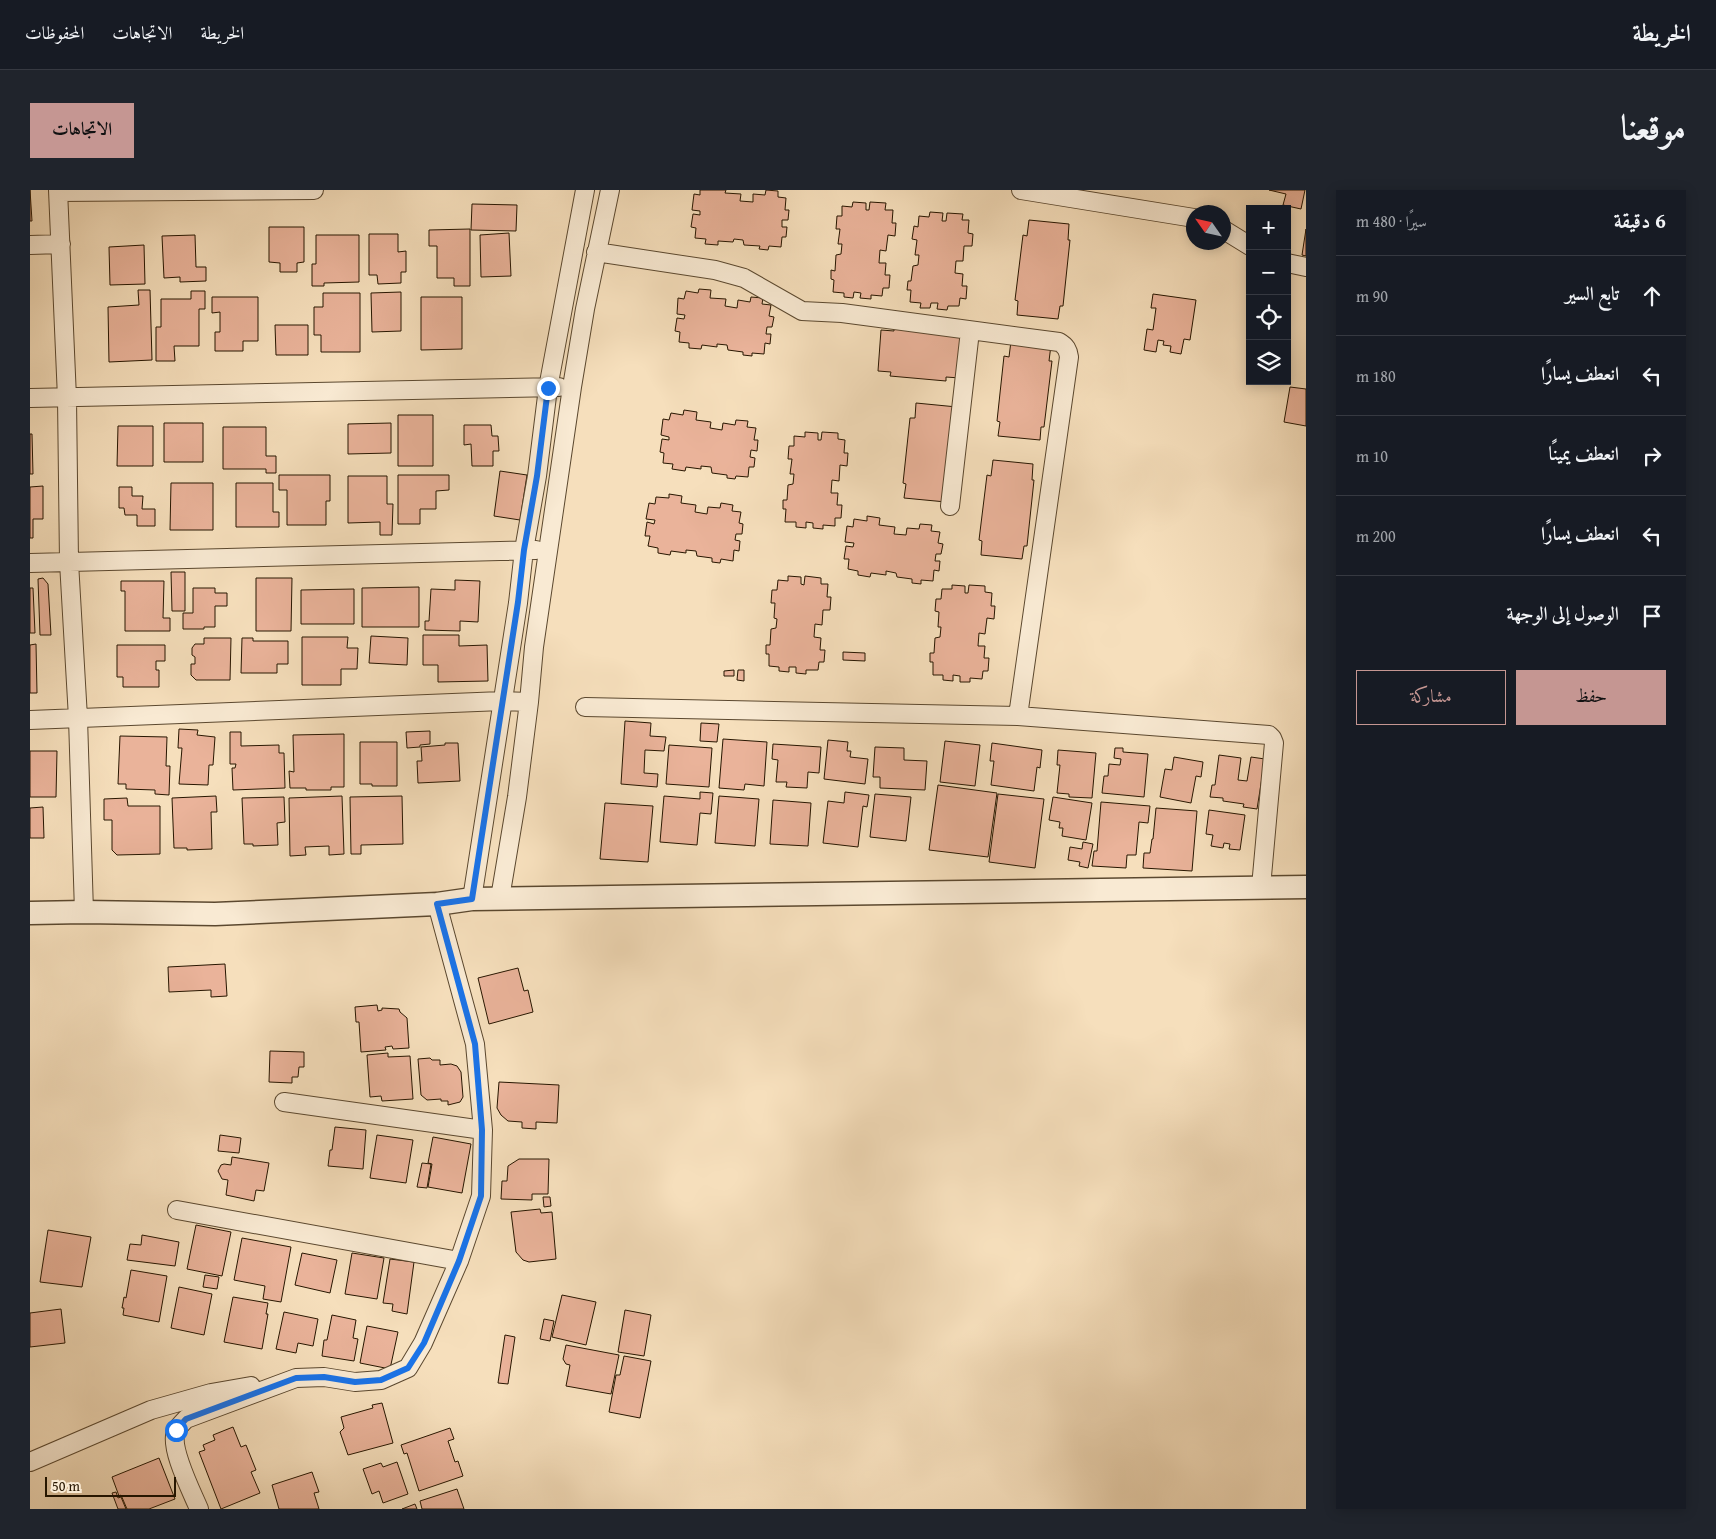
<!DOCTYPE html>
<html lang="ar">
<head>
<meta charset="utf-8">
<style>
	body { margin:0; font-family:"Gentium Book Plus",Amiri,serif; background:#20242c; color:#f1f3f6; direction:rtl }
	.controls { position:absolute; right:15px; top:15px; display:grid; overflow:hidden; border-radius:0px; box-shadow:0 2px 12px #0003 }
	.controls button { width:45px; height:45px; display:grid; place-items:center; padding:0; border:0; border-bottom:1px solid #363941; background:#171b24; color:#f1f3f6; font:25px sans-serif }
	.compass { position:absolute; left:1156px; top:15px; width:45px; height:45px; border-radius:50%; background:#171b24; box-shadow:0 2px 12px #0003; rotate:304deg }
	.scale { position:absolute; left:15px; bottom:12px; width:131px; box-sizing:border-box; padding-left:5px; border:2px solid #271600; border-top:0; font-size:14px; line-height:18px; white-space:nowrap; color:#271600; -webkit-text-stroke:4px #f9ead3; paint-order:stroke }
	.stop { position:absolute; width:15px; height:15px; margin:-11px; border:4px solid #1a73e8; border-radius:50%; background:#fff }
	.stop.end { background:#1a73e8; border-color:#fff; box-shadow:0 1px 5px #0008 }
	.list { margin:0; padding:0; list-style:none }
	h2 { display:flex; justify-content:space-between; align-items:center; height:65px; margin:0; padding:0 20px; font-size:21px }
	h2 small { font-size:16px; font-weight:400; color:#9ea1a6 }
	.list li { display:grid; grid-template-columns:32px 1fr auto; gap:15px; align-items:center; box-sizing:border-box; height:80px; padding:0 20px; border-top:1px solid #363941 }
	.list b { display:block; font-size:19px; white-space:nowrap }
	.list em { font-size:16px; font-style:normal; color:#9ea1a6 }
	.actions { display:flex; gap:10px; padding:15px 20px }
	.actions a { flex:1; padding:11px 0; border:1px solid #c59692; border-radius:0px; text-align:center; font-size:18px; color:#c59692 }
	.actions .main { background:#c59692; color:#111 }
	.icon { flex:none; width:28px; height:28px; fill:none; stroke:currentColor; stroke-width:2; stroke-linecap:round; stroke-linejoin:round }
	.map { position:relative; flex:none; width:1276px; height:1319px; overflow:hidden; direction:ltr; border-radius:0px }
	header { display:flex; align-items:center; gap:30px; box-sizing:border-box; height:70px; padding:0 25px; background:#171b24; border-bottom:1px solid #363941 }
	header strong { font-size:24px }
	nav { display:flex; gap:28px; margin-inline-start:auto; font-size:18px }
	.intro { display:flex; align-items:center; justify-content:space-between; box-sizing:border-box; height:120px; padding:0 30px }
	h1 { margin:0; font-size:35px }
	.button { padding:12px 22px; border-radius:0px; background:#c59692; color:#111; font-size:18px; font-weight:700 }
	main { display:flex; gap:30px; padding:0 30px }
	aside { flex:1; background:#171b24; border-radius:0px; box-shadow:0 2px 12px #0003 }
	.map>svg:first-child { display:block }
	.building { fill:#eab39a; stroke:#271600 }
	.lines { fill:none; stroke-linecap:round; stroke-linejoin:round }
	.minor-casing { stroke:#5b482f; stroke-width:20 }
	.tertiary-casing { stroke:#5b482f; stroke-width:25 }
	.minor { stroke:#f9ead3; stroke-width:18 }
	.tertiary { stroke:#f9ead3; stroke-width:22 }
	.route { stroke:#1a73e8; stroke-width:6 }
</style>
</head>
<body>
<header>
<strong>الخريطة</strong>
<nav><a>الخريطة</a><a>الاتجاهات</a><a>المحفوظات</a></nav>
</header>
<div class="intro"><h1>موقعنا</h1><a class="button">الاتجاهات</a></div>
<main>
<aside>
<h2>6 دقيقة<small>سيرًا · 480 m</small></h2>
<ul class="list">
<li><svg class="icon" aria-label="ahead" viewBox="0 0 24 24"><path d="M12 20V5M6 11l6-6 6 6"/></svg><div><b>تابع السير</b></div><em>90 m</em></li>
<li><svg class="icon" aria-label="left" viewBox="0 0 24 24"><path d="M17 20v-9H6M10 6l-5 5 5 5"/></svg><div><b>انعطف يسارًا</b></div><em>180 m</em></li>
<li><svg class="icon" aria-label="right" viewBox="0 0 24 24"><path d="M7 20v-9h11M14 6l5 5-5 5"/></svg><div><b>انعطف يمينًا</b></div><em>10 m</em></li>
<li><svg class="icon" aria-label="left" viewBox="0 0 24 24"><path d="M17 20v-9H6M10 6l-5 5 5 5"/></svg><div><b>انعطف يسارًا</b></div><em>200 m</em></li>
<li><svg class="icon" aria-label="arrive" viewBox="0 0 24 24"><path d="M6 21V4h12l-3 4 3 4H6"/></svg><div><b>الوصول إلى الوجهة</b></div></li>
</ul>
<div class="actions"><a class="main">حفظ</a><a>مشاركة</a></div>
</aside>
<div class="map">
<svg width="1276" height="1319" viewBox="0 0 1276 1319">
	<rect width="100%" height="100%" fill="#f6dfbc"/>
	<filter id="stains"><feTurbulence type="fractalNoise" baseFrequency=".004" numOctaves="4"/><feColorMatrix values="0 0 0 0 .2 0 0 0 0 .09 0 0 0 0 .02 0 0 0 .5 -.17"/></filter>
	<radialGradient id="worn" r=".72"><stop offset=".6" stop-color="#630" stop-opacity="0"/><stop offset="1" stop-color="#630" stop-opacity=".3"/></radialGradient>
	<path class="building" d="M0,0L2,31H0Z
		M670,0H696L695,3L711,4L710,11L723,12V4L735,5L736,0L748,1V7L756,8L755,20H759L758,30H752V37H757L756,47H752L751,57L739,56L738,60L729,59L730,56L714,55L713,50L704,49L703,52L688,51V55L675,54L676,49L665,48L666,38L661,37L663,24L670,25V21L662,20L664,4L670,5Z
		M1239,0H1275L1271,19L1253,15L1256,4Z
		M823,12L836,13V20H839L840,12L856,13L855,20H863L862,33H866L865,46L858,45L856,61L850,60L849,73H856L855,85H860L859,98H853L852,106L841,105V109L830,108L831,103L824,102L823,108L814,107V103L803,102L804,90L801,89V80L805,81L806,65L811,64L812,54H808L810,39H806L807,26H812V16L822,17Z
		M442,14L487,15L486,41L441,40Z
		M900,22L913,23L912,31H916L917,23L933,24L932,30H939L938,43L943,44L942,56H934L933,71H926L925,83L933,84L932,96H937L936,109L930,108L929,116H918L917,120L907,119L908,113H901L900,118H890L891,113L880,112L881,100H877L878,91H881L883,76L888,75L889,65H885L887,50L882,49L884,36L888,37L889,26L899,27Z
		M999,30L1039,34L1038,50H1040L1033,116H1030L1028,129L987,125L988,111L985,110L993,45L997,46Z
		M239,37H274V72L267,73V82H250V73L239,72Z
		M440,39V96H424V88H407V56H399V40Z
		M1276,39V66L1272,65Z
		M479,43L481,86L451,87L450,45Z
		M339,44H368V62L376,61V82H371V93L348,94L347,85H339Z
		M165,45L166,77H176V91L150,92V87L134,88L132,46Z
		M286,45H329V92L294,93V96H282V74H286Z
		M114,55L115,94L80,95L79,57Z
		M669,99L681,100L680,108L696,109L695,116L707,118L708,110L720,112L721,107L733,108L732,114L741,115L739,126L744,127L742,137H737L736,144H741L740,154L735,153L734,164L722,163V166L713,165V162L698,160L697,155L687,154V157L672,155L671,159L659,158V153L649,152L650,142L645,141L647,128L654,129L655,125L647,124L648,108L654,109L656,101L668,103Z
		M108,100H120L122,170L79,172L78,117L109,115Z
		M161,101H175V119H169V156H144L145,171H126V137H131V109H161Z
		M371,102V141L342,142L341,103Z
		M293,103H330V162H291V145H284V117H293Z
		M1123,104L1166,110L1160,150L1154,149L1151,164L1140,162L1141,156L1133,155L1134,151L1128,150L1126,162L1114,160L1117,139L1123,140L1126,118H1121Z
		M182,107H228V151H213V161H185V142H190V122L182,123Z
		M391,107H432V159L391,160Z
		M245,135H278V165H246Z
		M864,138L934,147L930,188L916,187V191L860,186L861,182L848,181L851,140L864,141Z
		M981,151L1021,155L1019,171H1022L1014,237H1011L1010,250L968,246L970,232L967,231L974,166L979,167Z
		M1260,197L1276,199V236L1254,232Z
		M886,213L927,217L916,312L874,308L876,294L873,293L880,228H885Z
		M654,220L667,222L666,230L681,232L680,238L692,240L693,233L705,235L706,230L718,231L717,237L726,238L724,250H728L727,261L721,260L720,267L725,268L724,277H719L718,287L706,286L705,289L697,288V285L682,283L681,277L671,276V279L656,277L655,281L642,279L643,274L633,273L634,263L630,262L632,249L639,250V247L631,245L633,229L639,230L641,223L653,225Z
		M368,225H403V276H368Z
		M134,233H173V272H134Z
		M361,233V263L318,264V234Z
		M434,235H461L462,246H468L469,261H463V276H442L441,254L434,255Z
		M88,236H123V276H87Z
		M193,237H236V266H246V283H236V279H193Z
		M775,242L788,243V250H791L792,242L808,243V249L815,250L814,263H818L817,276L810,275L809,291L802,290L801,303H808L807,315H812L811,328H805V336L793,335V339L783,338V333L776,332V338L766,337V332H755L756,319H753V310H757L758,295L763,294L764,284H760L762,269H758L759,256H764V246L775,247Z
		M0,244H2L3,284H0Z
		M963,270L1003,274L1002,290H1004L997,356H994L992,369L951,365L952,351L949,350L957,285L961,286Z
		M470,281L497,285L490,330L464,326Z
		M249,285H300V311H296V335H257V300H249Z
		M368,285H419V300L406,301V319H390V334H368Z
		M318,286H357V314H363L362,345H350V332L318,333Z
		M141,293H183V340H140Z
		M206,293H243V322H249V337H206Z
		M13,296V329H3V348H0V297Z
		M89,297H102V306H113L112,319H125V336H107V325H95L94,318H89Z
		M639,304L652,306L651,313L666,315L665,322L677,324L678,317L690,318L691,313L703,315L702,321L711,322L709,333L713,334L712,344H706L705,350L710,351L709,361L704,360L703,371L691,369L690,373L682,372V368L667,366L666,361L656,360V363L641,361L640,365L628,363V358L618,356L620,346H615L617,332L624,334L625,330L616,329L619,313L625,314L626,307L639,308Z
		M837,326L850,328L849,335L865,337L864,344L876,345L877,338L889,339L890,334L902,335L901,341L910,342L908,353L913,354L911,364H906L905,371H910L909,381L904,380L903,391L891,390V394L882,393V389L867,387L866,383L856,381V385L841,383L840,387L828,385V381L818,379L819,369H814L816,356L823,357L824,353L815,352L817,336L823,337L824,329L837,331Z
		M141,382H155V421H142Z
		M758,386L771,387V394L774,395L775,386L791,388V394H798L797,407H801L800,420H793L792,435L785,434L784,447L791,448L790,460H795L794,472H789L788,480H776V484L766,483V477H759V482L749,481V477L739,476V464H736V455H740L741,439L746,438L747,429L744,428L745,413H741L742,400H747L748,390L758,391Z
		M13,388L18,394L21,445H10L8,389Z
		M226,388H262L261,441H226Z
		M425,390L450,391L448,432L430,431V441L395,440V431H399L401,399L425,400Z
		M91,391H134L133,428H140V441H95V401H91Z
		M922,395L935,396V403H938L939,395L955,396V402L962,403L961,416H965L964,429L957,428L955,444L949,443L948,456H955L954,468H959L958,481H953L952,489L940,488V492H930V486L923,485V491L913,490V485H903V472H900V463H904L905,448L910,447L911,437H908L909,422L905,421L906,409H911L912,399H922Z
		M389,397V437H332V398Z
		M0,398H3L5,443H0Z
		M163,398H185V403H197V416H185V437H174V439H153V423H163Z
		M324,399V434H271V400Z
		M393,445H429V456L457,455L458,491L408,492V475H393Z
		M341,446L378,448L377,475L339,473Z
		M272,447H318L317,458H328L327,479H311V495H272Z
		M174,448H201L200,490H166L161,485V474H165V467L162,465V458L165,454H174Z
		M212,448H223V451H258V474H247V483H211Z
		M6,454L7,503H0V455Z
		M87,455H135V471H126V480H129V497H93V487H87Z
		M813,462L835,463V471L813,470Z
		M704,480V486H694V481Z
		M708,480H714V491L707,490Z
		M595,531L621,533L620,546L636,547L634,561L615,560L614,583L628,584L627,597L591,594Z
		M671,533L689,534L687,552L670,551Z
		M149,539L168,540L167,545L185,547L183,575H179L178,595L149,594L152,558H148Z
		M400,541V554L390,555V557L377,558L376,542Z
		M200,542H211V556L249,555V563H254L255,598L203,600L202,578H205L206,574H200Z
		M314,544V597H301V600H276V598H260L259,581L264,582L263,545Z
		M90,546L137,547L136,576H140L139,605L125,604V600L96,599V594H88Z
		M693,549L737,552L734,596L715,594L714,600L689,598Z
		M798,550L818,552L817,561H821L820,567L838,569L835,594L794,589Z
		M915,551L950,555L945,596L910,592Z
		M330,552H367V596H342V594H330Z
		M415,553H428L430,591L388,593L387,571H392L391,557L415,555Z
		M962,553L1012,560L1010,578L1007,577L1004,601L961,595L964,571H960Z
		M743,554L791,557L789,583L778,582L777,598L756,597L757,592H746L748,570L742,569Z
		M639,555L682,558L679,597L636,594Z
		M845,557L874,558V570L897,571L895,600L850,598V587H843Z
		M1085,558H1093V562L1118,564L1114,607L1072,603L1074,586H1078L1079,574L1090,575L1091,569L1084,568Z
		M1028,560L1066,563L1062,608L1039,607V604L1027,603L1030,575H1027Z
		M0,561H27L26,607H0Z
		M1189,565L1211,568L1208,590L1217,591L1221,567L1235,569L1227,619L1213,617L1214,614L1193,611V608L1180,607L1182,595H1185Z
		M1144,567L1173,572L1171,587L1166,586L1161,613L1130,607L1135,579L1142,580Z
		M908,595L967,603L958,667L899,660Z
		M670,602L683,603L681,624L670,623L667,655L630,652L634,606L670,609Z
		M815,602L839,605L837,617L833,616L828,657L793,653L798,611L814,613Z
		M845,604L881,607L876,651L840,647Z
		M968,604L1014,609L1005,678L959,672Z
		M186,606L187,622H181L182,659L157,660V658H144L142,608Z
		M312,606L314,664L299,665V656L275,657L276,665L260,666L259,608Z
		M372,606L373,654L331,655V664H321L320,607Z
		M689,606L729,609L725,656L685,653Z
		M254,607L255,632L247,633L248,655L223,656V654H214L212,608Z
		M1023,607L1062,613L1056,650L1032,646L1033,638H1029L1030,632L1019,630Z
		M97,608L98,616H130V664L87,665L82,660V630H74V609Z
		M743,610L781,613L778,656L740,654Z
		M1071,612L1120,616L1118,633L1109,632L1106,665H1097L1096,678L1062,676L1064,661H1067Z
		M575,613L623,616L618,672L570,669Z
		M13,617L14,648H0V618Z
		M1126,618L1167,621L1162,681L1113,678L1114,663H1120L1122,649H1123Z
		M1179,620L1215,625L1210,660L1199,659L1200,654L1194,653L1193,658L1181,656L1183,645L1176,644Z
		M1053,652L1063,654L1058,678L1049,676L1050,672L1038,670L1040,657L1052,659Z
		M195,774L197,806L181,807V800L139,802L138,777Z
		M488,778L494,801L498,800L503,822L459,834L448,788Z
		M347,815L348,821L352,820V818L369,819L370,822L377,828L379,858L363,859L362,856L355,857L356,860L331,862L329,832H326L325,817Z
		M240,861L274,862V877H269L268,887H262V893L239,892Z
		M358,863V867L380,866L383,909L352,911L351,906L340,907L337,865Z
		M400,868L402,870H410V875L421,874L427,876L431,882L433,907L430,912L418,915V911H411V909L397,910L391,905L388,869Z
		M469,892L529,895L527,933L506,932V939L492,938V932L478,931L471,925L467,918Z
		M305,937L336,940L333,979L298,976L300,960H302Z
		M190,945L211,948L209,963L188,961Z
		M347,945L383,950L376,993L340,988Z
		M403,947L441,954L432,1003L398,997L402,974L398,973Z
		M202,967L239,973L234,1001L226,1000L224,1011L196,1005L198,990L192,989L188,981L191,975L194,974L201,975Z
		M489,969H519L518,1004H502V1010L471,1009L472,991H477L478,976Z
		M392,973L401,974L397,998L387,997Z
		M513,1007H520L521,1016L514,1017Z
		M510,1019L511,1023L522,1022L526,1069L499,1072L493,1070L486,1062L481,1022Z
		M166,1035L201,1042L192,1086L157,1079Z
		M18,1040L61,1047L52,1097L10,1092Z
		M112,1045L149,1052L145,1076L97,1070L100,1054L111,1055Z
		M212,1048L261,1057L251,1112L233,1109L235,1096L204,1090Z
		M272,1063L307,1070L300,1103L265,1095Z
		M322,1063L354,1068L347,1109L315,1104Z
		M360,1069L384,1072L377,1124L362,1121L363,1114L353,1113Z
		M101,1080L137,1086L129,1132L93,1125L94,1118H92L94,1107L96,1108Z
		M175,1085L189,1087L187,1099L173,1097Z
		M149,1097L182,1104L174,1145L141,1138Z
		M532,1105L566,1112L556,1155L522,1147Z
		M203,1107L238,1113L236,1124H238L232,1159L194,1152Z
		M31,1119L35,1153L0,1157V1123Z
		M595,1120L621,1125L614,1166L588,1162Z
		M254,1122L288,1129L283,1156L268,1153L266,1163L246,1159Z
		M302,1125L326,1130L323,1148L328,1149L324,1171L292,1166L294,1150H297Z
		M514,1129L524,1131L520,1151L510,1149Z
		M337,1136L368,1142L360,1179L330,1173Z
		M475,1145L485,1147L478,1194L468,1193Z
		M536,1155L589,1165L581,1204L536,1196L540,1175L536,1174L533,1169Z
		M594,1166L621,1171L610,1228L579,1222L586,1185H590Z
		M352,1213L363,1253L318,1265L310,1242L314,1238L311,1227L343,1218L342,1215Z
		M203,1237L211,1257L216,1255L226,1280L221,1282L230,1303L191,1319L169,1262L175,1260L173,1255L185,1250L183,1245Z
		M420,1238L424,1249L418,1251L425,1272L428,1271L433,1286L389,1301L377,1263L374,1264L371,1255Z
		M129,1268L145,1309L119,1319H97L91,1305L89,1306L82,1287Z
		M367,1272L378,1304L353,1313L349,1301L342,1304L333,1279L351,1273L353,1277Z
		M282,1282L289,1302L284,1303L289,1319H249L242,1295Z
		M427,1299L434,1319H392L390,1311Z
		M86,1302L88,1308L91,1307L96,1319H88L82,1303Z
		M385,1314L387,1319H372Z"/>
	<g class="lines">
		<defs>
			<path id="minor" d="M28,0L37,208L39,372L48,528L54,722
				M991,0L1164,28
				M29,2L284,0
				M1194,40L1220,56
				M0,55L31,54
				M566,62L685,80L714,88L772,121L812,123L1029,152C1036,156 1038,160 1039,167L988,526
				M1257,73L1276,77
				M0,208L529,197
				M920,316L940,141
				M0,373L506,360
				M555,517L988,526L1239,545L1242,548L1244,553L1231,697
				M0,530L472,511L499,512
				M470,708L487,607L499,512L504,457L542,197L555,119L580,0
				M442,709L488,413L494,360L507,286L518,198L555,0
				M254,912L453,940
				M147,1020L429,1071
				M0,1272L121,1220L181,1203L221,1196
				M169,1319C162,1302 139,1258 146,1241C148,1237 153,1232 156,1229L266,1188L294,1187L325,1192L351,1190L378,1178L393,1153L429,1071L451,1006L453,940L445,854L407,714"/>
			<path id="tertiary" d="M0,723L54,722L185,724L407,714L442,709L1276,697"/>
		</defs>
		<use href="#minor" class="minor-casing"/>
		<use href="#tertiary" class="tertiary-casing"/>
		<use href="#minor" class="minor"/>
		<use href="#tertiary" class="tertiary"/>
	</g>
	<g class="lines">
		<path class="route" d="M146,1240L156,1229L266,1188L294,1187L325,1192L351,1190L378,1178L394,1153L429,1071L451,1006L452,940L445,854L407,714L442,709L488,412L494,360L507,286L518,198"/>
	</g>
	<rect width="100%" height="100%" filter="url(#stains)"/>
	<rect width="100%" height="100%" fill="url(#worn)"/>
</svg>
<div class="controls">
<button>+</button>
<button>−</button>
<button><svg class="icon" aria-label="locate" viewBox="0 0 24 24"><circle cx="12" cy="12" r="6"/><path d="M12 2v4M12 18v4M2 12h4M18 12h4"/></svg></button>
<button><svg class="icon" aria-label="layers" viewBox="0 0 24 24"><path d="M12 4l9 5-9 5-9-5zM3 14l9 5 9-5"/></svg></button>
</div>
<svg class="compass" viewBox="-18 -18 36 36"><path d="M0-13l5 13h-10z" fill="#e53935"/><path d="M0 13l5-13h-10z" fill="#9ea1a6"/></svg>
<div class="scale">50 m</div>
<div class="stop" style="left:146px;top:1240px"></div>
<div class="stop end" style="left:518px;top:198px"></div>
</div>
</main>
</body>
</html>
